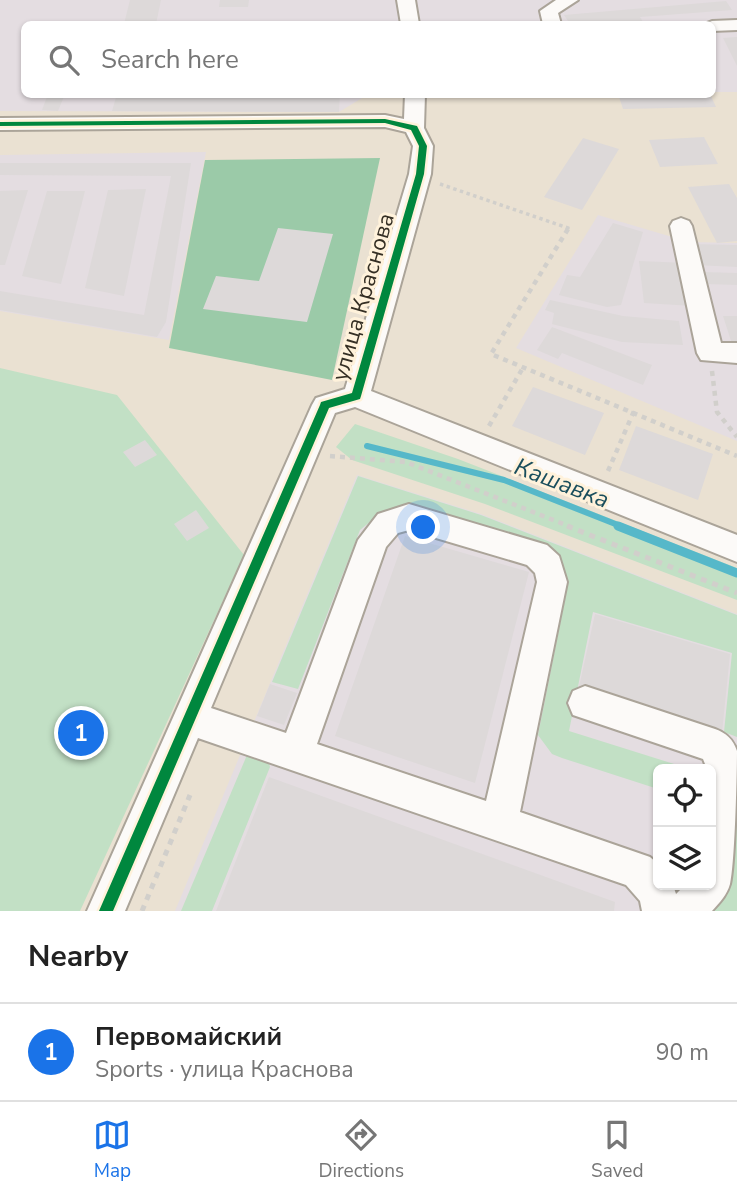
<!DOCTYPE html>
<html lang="en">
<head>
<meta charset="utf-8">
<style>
	body { margin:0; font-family:"Nunito Sans",sans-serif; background:#f2f2f2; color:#222 }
	.controls { position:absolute; right:21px; bottom:21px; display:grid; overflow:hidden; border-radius:10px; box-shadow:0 2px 5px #0004 }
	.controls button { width:63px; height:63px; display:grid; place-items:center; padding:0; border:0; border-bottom:2px solid #e0e0e0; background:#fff; color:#222; font:35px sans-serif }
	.you { position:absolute; left:424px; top:528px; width:24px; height:24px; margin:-18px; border:5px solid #fff; border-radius:50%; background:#1a73e8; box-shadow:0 0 0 10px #1a73e833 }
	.badge { display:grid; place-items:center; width:46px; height:46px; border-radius:50%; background:#1a73e8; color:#fff; font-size:23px; font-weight:700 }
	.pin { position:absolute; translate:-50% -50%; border:4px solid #fff; box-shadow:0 2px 7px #0006 }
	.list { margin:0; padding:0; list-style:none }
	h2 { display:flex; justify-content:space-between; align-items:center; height:91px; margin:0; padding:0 28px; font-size:30px }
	h2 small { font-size:23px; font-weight:400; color:#767676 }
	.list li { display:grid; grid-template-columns:46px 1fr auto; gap:21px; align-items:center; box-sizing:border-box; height:98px; padding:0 28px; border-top:2px solid #e0e0e0 }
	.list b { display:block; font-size:26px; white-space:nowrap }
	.list p { margin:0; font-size:23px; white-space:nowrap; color:#767676 }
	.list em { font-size:23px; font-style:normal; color:#767676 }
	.icon { flex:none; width:38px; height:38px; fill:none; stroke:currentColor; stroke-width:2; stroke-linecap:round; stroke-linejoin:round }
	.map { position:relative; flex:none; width:737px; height:911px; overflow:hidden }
	.search { position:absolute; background:#fff; box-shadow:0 2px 5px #0004; left:21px; right:21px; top:21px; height:77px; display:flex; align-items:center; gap:18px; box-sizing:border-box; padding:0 24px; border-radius:10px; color:#767676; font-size:26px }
	.sheet { height:189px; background:#fff }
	nav { display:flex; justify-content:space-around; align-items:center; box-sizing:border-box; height:98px; border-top:2px solid #e0e0e0; background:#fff; font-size:19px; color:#767676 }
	nav a { display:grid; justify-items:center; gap:4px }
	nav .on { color:#1a73e8 }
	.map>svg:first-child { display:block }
	.industrial { fill:#e4dde1; fill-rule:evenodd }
	.green { fill:#c2e0c5 }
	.forest { fill:#9bcaa8 }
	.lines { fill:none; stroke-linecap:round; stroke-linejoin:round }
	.stream-far1 { stroke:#56b8c9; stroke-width:6 }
	.stream { stroke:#56b8c9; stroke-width:9 }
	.building { fill:#ddd9d9 }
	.minor-casing { stroke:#aba499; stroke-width:4 }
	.path-far2 { stroke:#d1cfcb; stroke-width:3.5; stroke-dasharray:3.5 3.5; stroke-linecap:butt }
	.path-far1 { stroke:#d1cfcb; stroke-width:4.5; stroke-dasharray:5 5; stroke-linecap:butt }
	.path { stroke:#d1cfcb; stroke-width:5; stroke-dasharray:6 6; stroke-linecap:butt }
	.minor { fill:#fcfaf8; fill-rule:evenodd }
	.cycleway-casing { stroke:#fff2db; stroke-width:5 }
	.cycleway { fill:#00873e; fill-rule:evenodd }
	.labels { text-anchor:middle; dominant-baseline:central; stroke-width:6; stroke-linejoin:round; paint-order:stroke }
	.street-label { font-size:23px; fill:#352f24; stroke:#fff2db }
	.water-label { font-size:24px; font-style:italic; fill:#1a4e5c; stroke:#fff2db }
</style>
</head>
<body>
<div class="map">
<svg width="737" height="911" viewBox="0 0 737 911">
	<rect width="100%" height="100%" fill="#eae1d2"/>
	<path class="industrial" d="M0,0H737V92H713L712,24H24V94L367,95L339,112L0,111Z
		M206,152L169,340L0,311V155Z
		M598,215L689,242L737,243V441L516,348Z
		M357,475L481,514L737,614V911H175ZM658,769H711V885H658Z"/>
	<path class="green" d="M0,368L117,395L244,555L80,911H0Z
		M355,424L458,459L737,568V600L485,504L352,460L336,447Z
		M358,476L481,515L737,615V737L724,732L732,653L593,612L569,731L690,769H658V789L562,758L552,754L538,735L567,589L563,574L377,516L360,530L298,689L272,682Z
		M247,755L268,760L270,767L212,911H181Z
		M737,770V911H704Z"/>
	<path class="forest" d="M380,158L332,380L169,348L205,160Z"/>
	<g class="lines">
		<path class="stream-far1" d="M367,446L504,480L623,527"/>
		<path class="stream" d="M618,526L737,573"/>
	</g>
	<path class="building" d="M130,0H161L156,24H124Z
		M220,0H249L248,7H219Z
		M726,1L732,10L640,17L643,22L620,24H570L564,15Z
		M737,37V66L723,38Z
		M48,94H65L58,111L42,110Z
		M117,94H340L339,112L112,111Z
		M618,94H710L716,107L623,109Z
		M704,137L718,164L660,167L649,140Z
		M583,138L619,149L582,210L544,197Z
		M0,163H191L166,322L157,337L0,310V291L144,315L171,176L0,175Z
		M729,184L737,198V241L717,243L688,187Z
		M146,189L124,296L85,288L108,190Z
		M28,190L5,265H0V191Z
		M47,191H85L61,284L22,276Z
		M613,223L643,232L621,305L607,307L559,295L567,275L580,277Z
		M278,228L333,234L307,322L203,309L216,276L259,281Z
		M689,244L737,245V267L695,265Z
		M639,261L686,263L693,306L644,303Z
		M703,272L737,273V285L706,284Z
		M550,300L623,316L679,321L683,345L622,342L552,324L554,313L545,310Z
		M723,316H737V344H732Z
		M552,327L652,365L643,385L562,353L558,359L537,350Z
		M533,387L604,413L585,455L512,426Z
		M636,426L713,454L698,500L619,470Z
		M145,440L157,455L135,467L123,452Z
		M196,510L209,528L187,541L174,524Z
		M405,536L529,572L475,783L335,736Z
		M595,614L730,654L722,732L579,687Z
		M270,684L297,693L284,725L257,716Z
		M269,777L615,902L614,911H216Z"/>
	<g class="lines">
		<defs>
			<path id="minor" d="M397,0H415L419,24H401Z
				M556,0H578L558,13L561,24H543L540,11Z
				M737,20V30L712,31V24H704L712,21Z
				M405,94H425L424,128L433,146L431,174L371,391L737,535V562L355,407L335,413L211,708L286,733L358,540L378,514L409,504L547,545L559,556L567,582L520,812L650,857L658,864V885H673L676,894L685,885H711V769H707L703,759L573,715L568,703L573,691L585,686L715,729C726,733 733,739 737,751C737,771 735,862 730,884C727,895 720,902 712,911H642L640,901L626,885L198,738L125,911H87L312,405L316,398L345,389L409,174L413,146L406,132L385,127L0,130V118L385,115L404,119ZM409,530L527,565L535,573L537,582L486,801L317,744L386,547L398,533Z
				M681,218L689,221L692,226L721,343H737V363L701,360L697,353L670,226L673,221Z"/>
		</defs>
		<use href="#minor" class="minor-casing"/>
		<path class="path-far2" d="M440,184L568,228L567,230"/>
		<path class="path-far1" d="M568,229L491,354L737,456
			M712,371L717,412L737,437
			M489,426L524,366
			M330,456L406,462L571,527
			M608,471L634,411"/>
		<path class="path" d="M567,526L737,593
			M142,911L190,795"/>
		<use href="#minor" class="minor"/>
		<defs>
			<path id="cycleway" d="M385,119L417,126L427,146L424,174L361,396L360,399L329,408L113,911H99L320,405L321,402L352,393L416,174L419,146L411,130L385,123L0,126V122Z"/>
		</defs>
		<use href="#cycleway" class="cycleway-casing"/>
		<use href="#cycleway" class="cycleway"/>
	</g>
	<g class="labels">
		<g class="street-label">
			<text transform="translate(363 297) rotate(-74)">улица Краснова</text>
		</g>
		<g class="water-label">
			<text transform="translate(562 483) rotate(21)">Кашавка</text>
		</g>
	</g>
</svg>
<div class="controls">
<button><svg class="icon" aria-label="locate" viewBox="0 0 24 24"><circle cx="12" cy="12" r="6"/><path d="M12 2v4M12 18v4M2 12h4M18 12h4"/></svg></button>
<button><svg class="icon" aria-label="layers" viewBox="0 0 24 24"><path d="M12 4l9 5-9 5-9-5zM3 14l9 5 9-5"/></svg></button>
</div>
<div class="you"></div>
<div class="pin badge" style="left:81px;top:733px">1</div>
<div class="search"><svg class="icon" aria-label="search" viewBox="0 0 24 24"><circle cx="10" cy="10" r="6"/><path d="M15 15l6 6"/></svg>Search here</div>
</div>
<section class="sheet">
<h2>Nearby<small></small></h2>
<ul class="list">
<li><span class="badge">1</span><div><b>Первомайский</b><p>Sports · улица Краснова</p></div><em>90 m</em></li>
</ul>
</section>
<nav>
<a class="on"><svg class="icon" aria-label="map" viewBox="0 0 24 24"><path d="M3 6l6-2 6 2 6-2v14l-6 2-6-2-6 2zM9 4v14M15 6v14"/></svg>Map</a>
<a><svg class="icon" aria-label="directions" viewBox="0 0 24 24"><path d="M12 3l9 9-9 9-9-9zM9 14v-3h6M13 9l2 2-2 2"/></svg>Directions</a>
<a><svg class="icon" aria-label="saved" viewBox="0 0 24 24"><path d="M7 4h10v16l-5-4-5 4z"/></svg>Saved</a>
</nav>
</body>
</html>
